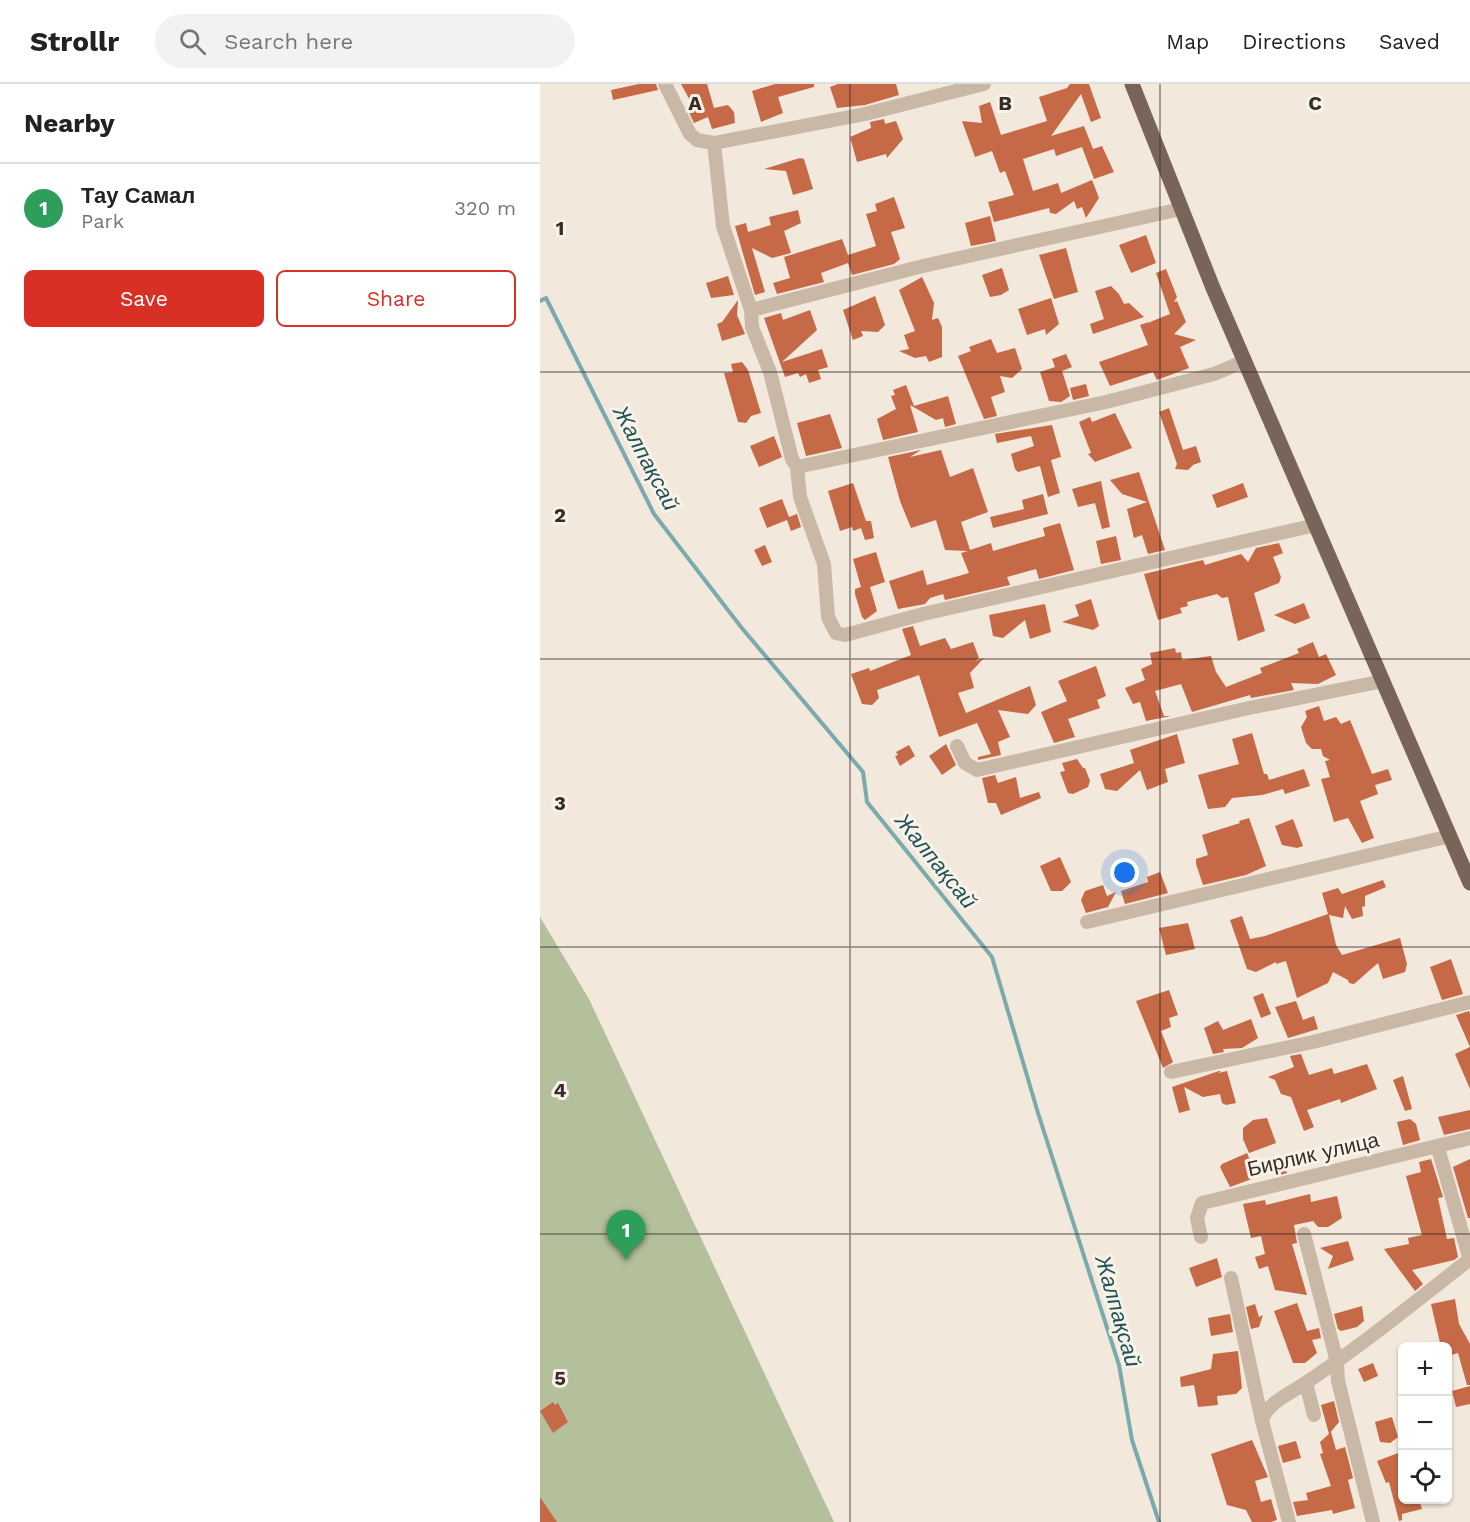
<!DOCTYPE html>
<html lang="en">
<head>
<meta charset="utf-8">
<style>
	body { margin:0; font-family:"Work Sans",sans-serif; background:#f2f2f2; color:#222 }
	.controls { position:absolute; right:18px; bottom:18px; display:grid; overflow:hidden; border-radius:9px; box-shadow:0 2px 4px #0004 }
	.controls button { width:54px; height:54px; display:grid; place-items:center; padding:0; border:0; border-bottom:2px solid #e0e0e0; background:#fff; color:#222; font:30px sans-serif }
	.you { position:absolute; left:585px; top:789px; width:21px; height:21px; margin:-15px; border:4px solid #fff; border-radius:50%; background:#1a73e8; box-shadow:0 0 0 9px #1a73e833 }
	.badge { display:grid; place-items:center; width:39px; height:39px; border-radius:50%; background:#d93025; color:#fff; font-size:20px; font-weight:700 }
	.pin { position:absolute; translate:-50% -50px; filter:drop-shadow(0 2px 3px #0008) }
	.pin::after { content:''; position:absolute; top:32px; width:21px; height:18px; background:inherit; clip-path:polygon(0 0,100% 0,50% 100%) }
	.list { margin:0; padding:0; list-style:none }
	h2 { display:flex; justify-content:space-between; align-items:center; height:78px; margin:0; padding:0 24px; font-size:26px }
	h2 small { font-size:20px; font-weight:400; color:#767676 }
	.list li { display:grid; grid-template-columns:39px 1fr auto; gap:18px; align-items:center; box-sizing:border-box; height:90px; padding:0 24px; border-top:2px solid #e0e0e0 }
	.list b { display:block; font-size:22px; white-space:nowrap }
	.list p { margin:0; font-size:20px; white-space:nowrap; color:#767676 }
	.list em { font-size:20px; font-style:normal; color:#767676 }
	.actions { display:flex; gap:12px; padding:18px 24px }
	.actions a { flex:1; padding:14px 0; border:2px solid #d93025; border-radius:9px; text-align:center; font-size:21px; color:#d93025 }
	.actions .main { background:#d93025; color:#fff }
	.icon { flex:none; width:33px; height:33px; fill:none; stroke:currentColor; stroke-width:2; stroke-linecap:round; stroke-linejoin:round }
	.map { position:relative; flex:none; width:930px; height:1438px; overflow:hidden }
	header { display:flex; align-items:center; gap:36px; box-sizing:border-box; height:84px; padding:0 30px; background:#fff; border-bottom:2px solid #e0e0e0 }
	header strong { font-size:28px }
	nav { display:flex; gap:33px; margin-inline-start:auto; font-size:21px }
	.search { width:420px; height:54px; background:#f2f2f2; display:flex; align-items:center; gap:15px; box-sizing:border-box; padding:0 21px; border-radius:33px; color:#767676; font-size:22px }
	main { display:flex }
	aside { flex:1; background:#fff }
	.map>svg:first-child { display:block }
	.green { fill:#b3c09b }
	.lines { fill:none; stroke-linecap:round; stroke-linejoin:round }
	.stream { stroke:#7baaae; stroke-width:4 }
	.building { fill:#c56946 }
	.minor { stroke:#cab8a7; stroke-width:14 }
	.major { stroke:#786459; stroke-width:15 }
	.grid { fill:none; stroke:#362d28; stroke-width:1.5; stroke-opacity:0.55 }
	.labels { text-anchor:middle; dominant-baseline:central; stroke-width:6; stroke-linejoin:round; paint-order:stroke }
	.street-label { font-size:21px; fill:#362d28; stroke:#f9f2e8 }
	.water-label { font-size:22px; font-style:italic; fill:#1e5157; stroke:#f9f2e8 }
	.grid-label { font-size:20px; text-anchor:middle; font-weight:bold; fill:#362d28; stroke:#f9f2e8; stroke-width:6; stroke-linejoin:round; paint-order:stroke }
</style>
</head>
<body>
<header>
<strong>Strollr</strong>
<div class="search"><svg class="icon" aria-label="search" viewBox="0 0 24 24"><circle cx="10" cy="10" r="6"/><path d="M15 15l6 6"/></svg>Search here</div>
<nav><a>Map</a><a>Directions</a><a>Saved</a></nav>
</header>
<main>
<aside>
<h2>Nearby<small></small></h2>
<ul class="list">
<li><span class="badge" style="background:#2e9e5b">1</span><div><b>Тау Самал</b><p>Park</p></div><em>320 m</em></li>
</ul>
<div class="actions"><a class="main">Save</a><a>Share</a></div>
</aside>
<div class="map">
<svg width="930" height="1438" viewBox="0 0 930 1438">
	<rect width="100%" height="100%" fill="#f2e8db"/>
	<path class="green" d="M0,833L49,915L294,1438H0Z"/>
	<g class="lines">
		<path class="stream" d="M0,217L6,214L114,430L201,543L323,688L327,718L452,873L498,1029L579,1281L592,1356L619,1438"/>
	</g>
	<path class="building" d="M99,0H116L118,6L73,16L71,6Z
		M141,0H167L174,24L188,21L194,28L195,39L172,45L168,33L154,39L146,22L152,20Z
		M235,0H274V3L238,13L243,29L221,38L212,7Z
		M298,0H356L359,11L325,21L297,24L290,3Z
		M530,0H549L561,34L551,38L541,10L511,52L544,42L553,65L562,62L574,88L554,95L542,63L516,72L514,65L483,75L493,107L518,99L521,109L552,96L559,114L546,134L542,123L537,125L534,117L516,130L510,129L509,124L454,138L448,118L474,111L465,87L460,89L452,67L435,73L422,37L442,39L439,22L450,18L461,51L507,37L499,13L527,4Z
		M344,35L345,40L356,37L363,55L347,74L346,70L317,78L310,53L331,44L330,38Z
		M260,74L264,75L273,105L253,111L246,87L224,85Z
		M354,113L365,144L351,148L360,175L354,180L312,191L308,179L281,189L284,198L237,210L233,199L250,194L244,173L302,155L308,171L336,162L326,130L337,127L335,120Z
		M258,126L261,139L244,147L251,169L232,174L212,164L225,208L215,211L195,142L206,139L208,148L231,141L229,133Z
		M450,132L456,157L431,162L425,139Z
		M606,151L616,179L591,189L579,161Z
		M526,164L538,208L514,215L499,171Z
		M462,184L469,206L461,211L450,213L442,191Z
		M626,185L637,213L634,218L637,217L646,238L634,250L656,256L640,263L649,284L617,296L613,288L570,302L559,278L608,261L600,241L609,238L611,240L610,238L630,230L616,189Z
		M188,192L194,211L171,214L166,199Z
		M382,193L394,219L392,236L398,234L402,243V273L389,278L386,272L375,274L359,267L369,265L364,251L375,247L359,206Z
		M571,202L579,210L584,220L589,219L604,233L553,250L550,240L564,235L555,207Z
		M335,212L345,241L338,248L321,247L323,252L313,256L303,226Z
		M511,214L519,240L506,251L505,245L487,251L478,225Z
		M198,216L197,231L205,250L182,257L177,240L182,238Z
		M270,226L277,246L242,278L282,265L288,283L278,286L281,295L269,299L266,290L260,293L258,289L245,293L224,234L241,229L243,236Z
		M451,255L457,269L475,264L482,285L472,294L460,292L465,308L451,313L457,332L444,335L418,272L431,267L429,263Z
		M526,270L532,283L522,287L530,312L521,318L509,317L500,288L515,283L512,275Z
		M202,278L208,286L221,329L211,332L206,339L198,338L184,289L193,288L191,280Z
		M546,300L549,312L533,316L530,304Z
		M366,301L374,322L408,312L416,340L405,343L403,334L396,336L370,321L378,348L343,356L337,335L356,325L351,312L355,311L353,306Z
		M629,324L643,366L656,362L661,378L653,381L648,386L635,385L637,380L619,328Z
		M575,329L592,364L555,378L548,370L551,369L539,338L550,333L552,338Z
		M290,330L302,364L266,372L257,339Z
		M512,341L521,373L511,376L520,409L508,413L500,382L478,388L475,385L471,370L494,362L491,352L457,359L455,350Z
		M234,352L242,373L219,383L210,362Z
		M381,366L370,373L401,366L410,393L433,384L448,428L421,438L430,466L451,459L453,467L505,452L503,444L520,439L534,486L499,495L496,485L467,493L470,501L405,516L403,510L390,514L385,520L358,525L349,497L383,486L387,501L429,489L421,469L428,467L405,466L396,436L371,444L360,417L348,373Z
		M599,388L625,466L608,470L602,451L594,454L587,425L607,418L582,410L570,396Z
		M561,397L570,443L562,445L555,419L538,423L532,405Z
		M313,399L326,437H331L334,454L325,456L321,444L313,447L312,443L300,447L288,407Z
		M703,399L708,413L677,424L672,411Z
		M503,410L508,430L453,444L450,433L484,425L482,416Z
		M242,415L249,433L257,430L261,443L251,447L247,436L227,444L219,424Z
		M576,452L581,476L561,480L556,457Z
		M739,459L743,469L733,473L741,493L739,499L714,509L725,547L698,557L688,513L682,514L677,510L647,518L648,522L640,524L642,529L618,536L604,490L663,476L665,481L701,470L708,478L716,464Z
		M225,461L232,478L222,482L214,466Z
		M336,468L345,498L330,503L337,527L325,536L322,533L315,510V505L321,503L313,475Z
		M551,515L559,542L553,546L522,538L539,532L535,521Z
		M764,519L770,534L755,540L734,531Z
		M505,520L511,548L490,555L485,536L463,554L453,552L449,531Z
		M373,542L380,562L405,554L411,565L433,558L439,574L435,577L444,574L430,589L434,604L418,609L426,629L490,602L496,621L488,630L458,626L470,653L458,658L461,671L438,676V673L451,670L437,639L399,653L379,591L337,606L339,614L332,621L322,620L311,590L329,584L330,587L371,571L362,545Z
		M773,558L779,573L786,570L796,591L778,600L751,599L754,606L711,614L710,611L652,628L641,600L615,607L624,632H631L606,637L600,618L593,620L585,604L605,596L601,585L612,580L610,569L635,564L636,569L641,568L642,576L671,572L676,588L686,603L722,589L720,584L759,569L757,565Z
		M556,582L566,612L557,616L560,624L528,635L535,653L514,659L501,628L527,617L518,597Z
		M779,622L784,637L796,633L801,640L810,636L832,690L848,685L852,696L835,701L838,710L820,717L834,754L822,759L808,734L794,738L781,695L790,693L785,677L790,676L783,672L781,665H772L766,659L761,643L767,633L765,627Z
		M712,649L724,690H727L729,696L764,685L770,702L745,710L743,705L722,711L692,714L685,723L668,725L658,691L699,680L692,655Z
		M637,650L645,679L625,685L628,698L607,706L600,686L577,707L565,705L560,690L594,679L590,666Z
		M406,660L416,681L402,691L389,672Z
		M369,661L375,672L360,682L355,672L358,671L356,668Z
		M537,675L543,684H545L550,697L548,703L533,710L528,709L520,688L525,687L522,679Z
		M455,691L458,699L476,693L480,714L499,708L501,714L461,731L456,719H448L442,694Z
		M709,734L726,782L706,791L663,801L656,780V775L668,771L662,751L700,739L699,737Z
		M753,735L763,762L757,764L742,761L735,742Z
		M520,773L531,798L522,807H511L500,782Z
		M620,788L628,809L585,820L581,807L608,798L607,793Z
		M843,796L846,803L825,812V822L822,823L823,832L812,835L805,822L803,834L789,831L796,861L802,871L860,854L867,880L865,888L843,895L838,879L814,900L809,899L808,896L793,888L788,899L757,914L746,877L736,880V878L716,888L707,885L690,836L702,832L710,855L725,852L788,830L782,809L798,804L802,810Z
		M563,801L567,812L576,808L568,823L546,829L541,816L545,807Z
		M648,839L655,865L626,871L619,844Z
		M911,875L923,910L902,916L890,883Z
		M629,906L638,931L629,934L631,943L621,947L633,978L623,984L596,917Z
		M723,909L731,930L721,934L713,913Z
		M756,917L763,936L774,932L778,945L748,954L735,923Z
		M929,927L930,930V1005L915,970L930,963L916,931Z
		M711,935L718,954L702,964L683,965L684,968L673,970L664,944L678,937L683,946Z
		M761,970L769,991L792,984L794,990L827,980L837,1005L801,1019L800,1015L767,1026L774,1043L764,1047L751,1013L741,1010L735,996L728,993L754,983L750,972Z
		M679,987H681L678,989L687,987L696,1019L686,1021L682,1019L680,1010L663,1013L644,1003L650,1026L639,1029L632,1003Z
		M863,992L872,1025L865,1027L853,996Z
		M930,1026V1045L904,1051L898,1033Z
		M727,1034L736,1059L709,1069L703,1055V1044L713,1036Z
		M870,1035L876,1040L880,1056L863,1061L857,1038Z
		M707,1069L717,1093L690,1103L680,1083L682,1080Z
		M743,1073L747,1089L736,1092L732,1076Z
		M891,1075L903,1113L898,1114L907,1155L914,1154L918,1173L914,1176L872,1186L883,1200L875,1207L844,1165L869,1160L868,1154L882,1151L866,1092L881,1088L879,1078Z
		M930,1075V1134H928L913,1083Z
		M770,1110L771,1118L797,1112L802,1134L788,1143H778L773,1137L754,1141L757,1159L752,1160L767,1211L735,1206L728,1182L719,1185L715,1173L725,1170L721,1152L711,1154L703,1120L725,1116L726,1121Z
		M808,1157L814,1176L788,1185L793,1172L780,1164Z
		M677,1174L682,1193L656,1203L649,1184Z
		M915,1215L919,1240L930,1260V1301H927L918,1269L908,1272V1263H901L891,1220Z
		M757,1219L767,1247L779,1244L781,1254L772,1256L777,1269L765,1279H753L734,1227Z
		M715,1220L719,1233L723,1231L719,1243L711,1245L706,1223Z
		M822,1222L824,1237L817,1243L801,1247L798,1245L794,1230Z
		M690,1230L693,1248L671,1252L668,1234Z
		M698,1267L702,1304L696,1310L677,1312L678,1321L658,1323L654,1301L641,1303L640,1293L671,1285L673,1270Z
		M833,1279L838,1292L824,1298L818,1285Z
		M930,1302V1320L916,1323L912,1307Z
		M794,1317L799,1338L789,1350L781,1321Z
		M13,1318L15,1321L18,1319L28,1338L13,1349L0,1327Z
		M852,1333L858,1353L850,1359L840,1358L835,1338Z
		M791,1348L796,1366L805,1363L813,1394L808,1396L815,1424L793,1430L792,1426L757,1432L753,1418L768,1416L766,1409L791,1402L780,1370L783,1369L780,1358Z
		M712,1356L728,1393L715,1397L721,1418L731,1415L737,1436L731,1438H712L706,1426L687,1421L671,1370Z
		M756,1357L761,1374L743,1379L738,1362Z
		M858,1369L862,1381V1416H879L882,1425L862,1430V1436L859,1437L849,1398L846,1399L837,1377Z
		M0,1413L17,1438H0Z"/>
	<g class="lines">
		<path class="minor" d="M125,0L150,50L157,56L174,59L325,30L444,0
			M174,59L183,142L211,226L212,243L230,288L252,375L257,383L260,413L284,480L288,533L296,549L305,551L383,530L776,441
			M211,226L383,182L641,125
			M257,383L566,318L674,290L705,277
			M417,662L425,679L437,686L709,624L843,597
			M547,838L910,752
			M631,988L773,958L930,918
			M898,1064L930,1176
			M764,1150L797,1278L798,1297L833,1438
			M661,1153L657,1134L662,1119L930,1054
			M691,1194L722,1337
			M766,1299L774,1331
			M749,1438L722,1337C725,1321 748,1310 761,1302C820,1263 875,1218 930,1175"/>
		<path class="major" d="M592,0L673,204L930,799"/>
	</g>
	<path class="grid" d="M310,0V1438M620,0V1438M0,288H930M0,575H930M0,863H930M0,1150H930"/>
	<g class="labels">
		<g class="street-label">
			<text transform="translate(773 1070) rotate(-13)">Бирлик улица</text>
		</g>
		<g class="water-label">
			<text transform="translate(106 374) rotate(62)">Жалпақсай</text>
			<text transform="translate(396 777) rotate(51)">Жалпақсай</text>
			<text transform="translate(578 1227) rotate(74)">Жалпақсай</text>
		</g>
	</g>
	<g class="grid-label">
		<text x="155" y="26">A</text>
		<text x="465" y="26">B</text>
		<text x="775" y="26">C</text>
		<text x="20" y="151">1</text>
		<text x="20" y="438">2</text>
		<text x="20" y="726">3</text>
		<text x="20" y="1013">4</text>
		<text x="20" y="1301">5</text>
	</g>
</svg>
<div class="controls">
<button>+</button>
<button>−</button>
<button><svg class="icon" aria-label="locate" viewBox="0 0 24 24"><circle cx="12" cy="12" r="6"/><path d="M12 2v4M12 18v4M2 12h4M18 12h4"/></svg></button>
</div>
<div class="you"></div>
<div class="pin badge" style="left:86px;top:1176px;background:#2e9e5b">1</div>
</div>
</main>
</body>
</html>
